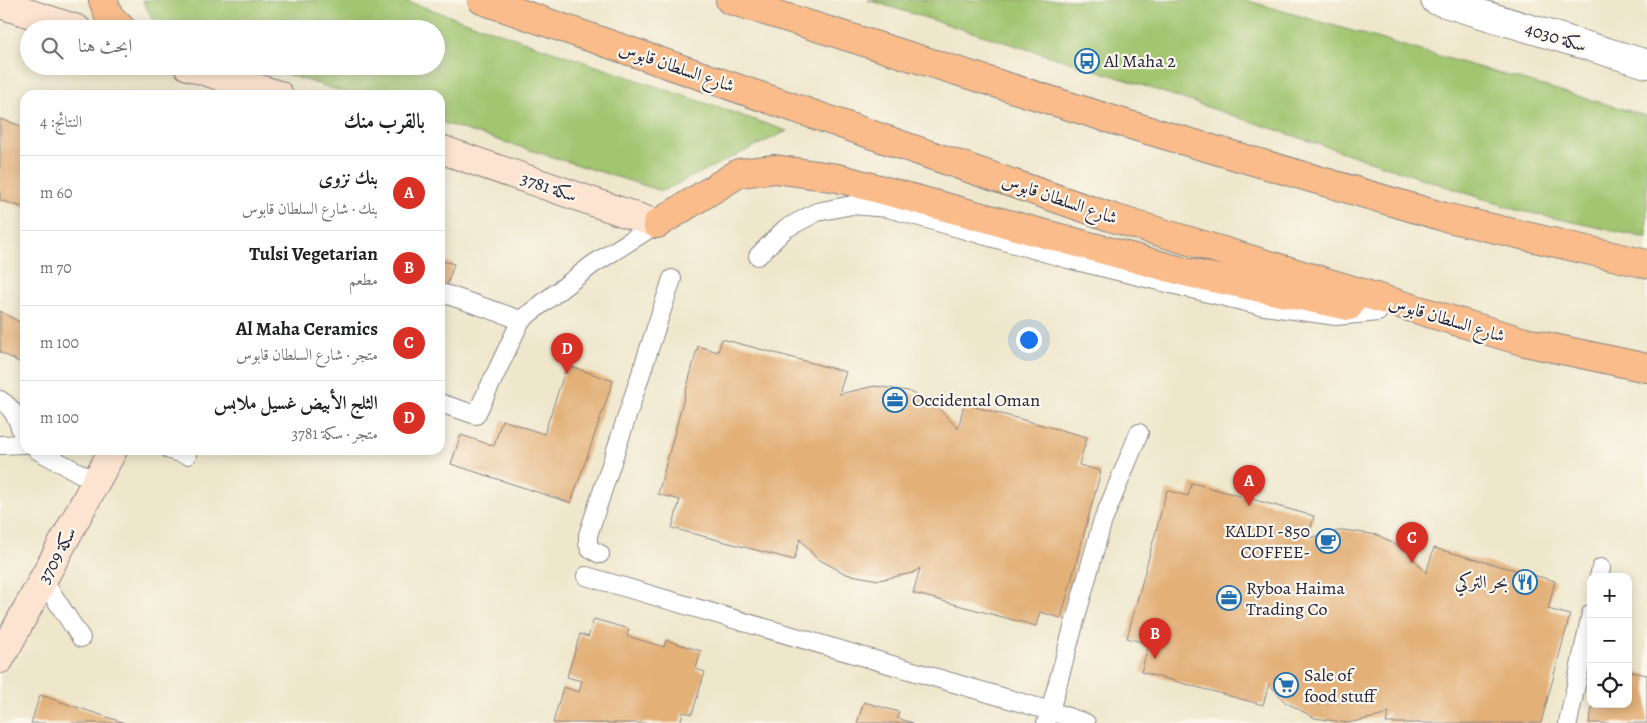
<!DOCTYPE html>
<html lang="ar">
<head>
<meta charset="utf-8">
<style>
	body { margin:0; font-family:Alegreya,Amiri,serif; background:#f6f6f6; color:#202124; direction:rtl }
	.controls { position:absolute; right:15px; bottom:15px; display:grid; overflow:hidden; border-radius:10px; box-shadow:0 2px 12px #0003 }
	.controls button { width:45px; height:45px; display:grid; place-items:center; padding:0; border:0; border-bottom:1px solid #e0e0e0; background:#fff; color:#202124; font:25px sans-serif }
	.you { position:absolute; left:1028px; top:339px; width:18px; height:18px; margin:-12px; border:4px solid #fff; border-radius:50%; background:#1a73e8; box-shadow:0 0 0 8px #1a73e833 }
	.badge { display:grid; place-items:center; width:32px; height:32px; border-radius:50%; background:#d93025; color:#fff; font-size:16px; font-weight:700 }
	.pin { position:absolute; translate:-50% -41px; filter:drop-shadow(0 1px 2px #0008) }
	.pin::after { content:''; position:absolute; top:26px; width:18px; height:15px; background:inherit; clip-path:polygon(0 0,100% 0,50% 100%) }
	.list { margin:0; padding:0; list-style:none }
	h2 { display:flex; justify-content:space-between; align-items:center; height:65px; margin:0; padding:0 20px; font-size:21px }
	h2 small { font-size:16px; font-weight:400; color:#757577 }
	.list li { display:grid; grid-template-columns:32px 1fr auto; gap:15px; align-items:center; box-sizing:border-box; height:75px; padding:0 20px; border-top:1px solid #e0e0e0 }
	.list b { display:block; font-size:19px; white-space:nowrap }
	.list p { margin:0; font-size:16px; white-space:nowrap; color:#757577 }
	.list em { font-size:16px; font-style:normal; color:#757577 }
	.icon { flex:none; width:28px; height:28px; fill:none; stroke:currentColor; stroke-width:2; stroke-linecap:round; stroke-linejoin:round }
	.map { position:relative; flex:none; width:1647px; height:723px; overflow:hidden; direction:ltr }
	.search { position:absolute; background:#fff; box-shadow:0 2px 12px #0003; left:20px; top:20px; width:425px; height:55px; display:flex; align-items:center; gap:12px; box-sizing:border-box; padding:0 18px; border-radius:28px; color:#757577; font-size:19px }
	.panel { position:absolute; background:#fff; box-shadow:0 2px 12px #0003; left:20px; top:90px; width:425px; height:365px; border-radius:15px; direction:rtl }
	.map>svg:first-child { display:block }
	.green { fill:#a1c56f; stroke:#627455 }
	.building { fill:#e3b078 }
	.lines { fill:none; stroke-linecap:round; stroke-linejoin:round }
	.lane-casing { stroke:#888484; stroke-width:20 }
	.street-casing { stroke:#888484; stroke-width:30 }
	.secondary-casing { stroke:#888484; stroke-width:30 }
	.highway-casing { stroke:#888484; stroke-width:30 }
	.lane { stroke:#fff; stroke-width:18 }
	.street { stroke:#fff; stroke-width:28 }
	.secondary { stroke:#fde4d0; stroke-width:28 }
	.highway { stroke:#f9bc8a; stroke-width:28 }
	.labels { text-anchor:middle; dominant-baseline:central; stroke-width:4.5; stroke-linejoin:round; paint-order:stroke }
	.street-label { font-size:18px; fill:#22223b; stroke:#fbf7ec }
	.poi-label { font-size:18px; fill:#22223b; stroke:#fbf7ec; text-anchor:start }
</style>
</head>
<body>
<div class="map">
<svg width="1647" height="723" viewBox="0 0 1647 723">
	<rect width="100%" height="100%" fill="#fbf7ec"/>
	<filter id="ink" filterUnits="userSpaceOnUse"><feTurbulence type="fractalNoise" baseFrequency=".02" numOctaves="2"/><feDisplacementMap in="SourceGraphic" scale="10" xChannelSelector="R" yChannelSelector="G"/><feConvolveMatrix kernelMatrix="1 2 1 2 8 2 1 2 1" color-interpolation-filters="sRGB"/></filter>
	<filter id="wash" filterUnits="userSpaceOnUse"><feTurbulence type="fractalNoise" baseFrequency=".0096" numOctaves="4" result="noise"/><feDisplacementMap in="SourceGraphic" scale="20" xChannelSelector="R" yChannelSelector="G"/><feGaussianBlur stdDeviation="1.12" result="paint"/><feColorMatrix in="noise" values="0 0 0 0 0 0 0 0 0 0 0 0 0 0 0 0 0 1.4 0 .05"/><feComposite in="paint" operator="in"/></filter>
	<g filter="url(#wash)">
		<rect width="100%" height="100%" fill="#efe7cc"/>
		<path class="green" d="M142,0H403L787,131L662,191L440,122V95H353L261,66H436V29H159Z
			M868,0H1245L1647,116V238L1517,210L1108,74Z"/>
		<g id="blocks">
			<path class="building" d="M0,119L25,127V208L0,200Z
				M440,260L454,264L440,307Z
				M0,311L25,325V365L0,352Z
				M722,339L846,372L839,394L875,386L908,391L938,407L958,429L964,404L1087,437L1079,465L1101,471L1061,618L1040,612L1036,626L913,593L920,568L913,573L879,580L846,574L816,558L800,539L794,560L672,528L680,500L658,494L698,346L718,352Z
				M567,365L613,381L571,503L451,464L461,435L494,446L502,420L544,434Z
				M1192,483L1314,516L1308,538L1344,530L1378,535L1407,551L1426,573L1434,548L1555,581L1548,609L1570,615L1541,723H1386L1389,712L1381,716L1348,723L1315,718L1285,702L1269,684L1263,705L1141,672L1149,644L1127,638L1167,490L1188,496Z
				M594,619L629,629L627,636L664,647L666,640L701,651L696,669L705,672L692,714L683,712L680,723H553L563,687L579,692L582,681L567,677L580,634L588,637Z
				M1628,671L1647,675V723H1589L1593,704H1628Z
				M40,695L125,723H31Z
				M864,702L899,712L897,718L913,723H857Z"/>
		</g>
	</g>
	<g filter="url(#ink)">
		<use href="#blocks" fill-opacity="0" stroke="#888484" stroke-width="1"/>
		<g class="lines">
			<defs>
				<path id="lane" d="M758,256L785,229L817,212L852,205L888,208L1068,259L1258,305L1336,316L1378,312
					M445,294L521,320L592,265L657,224
					M0,400C16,409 20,426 25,443
					M440,403L476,415L521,320
					M0,445L25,444
					M37,450L96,482
					M170,450L187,455
					M600,554L590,549L588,543V535L672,279
					M586,576L1050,711L1102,523L1139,433
					M1599,577L1601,568
					M43,580L81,638
					M1046,723L1050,711L1086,723
					M1568,723L1591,614"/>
				<path id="street" d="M1435,0L1647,64"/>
				<path id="secondary" d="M0,4L77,29
					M188,66L279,95
					M440,149L657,224
					M0,659L113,450"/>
				<path id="highway" d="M103,0L109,16L122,29
					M482,0L1110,217L1525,342L1647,368
					M730,0L1120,122L1444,217L1647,264
					M657,224L739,173L775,169L838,178L1189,273L1349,306"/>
			</defs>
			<use href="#lane" class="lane-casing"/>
			<use href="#street" class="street-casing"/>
			<use href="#secondary" class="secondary-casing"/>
			<use href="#highway" class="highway-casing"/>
			<use href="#lane" class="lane"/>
			<use href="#street" class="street"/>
			<use href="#secondary" class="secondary"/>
			<use href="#highway" class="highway"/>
		</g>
	</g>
	<defs>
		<symbol id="bus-ring" viewBox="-11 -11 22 22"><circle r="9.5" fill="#fbf7ec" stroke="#1f6fb2" stroke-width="1.5"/><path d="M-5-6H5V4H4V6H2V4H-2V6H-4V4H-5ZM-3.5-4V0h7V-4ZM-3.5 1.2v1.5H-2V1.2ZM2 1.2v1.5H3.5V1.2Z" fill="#1f6fb2"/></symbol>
		<symbol id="office-ring" viewBox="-11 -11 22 22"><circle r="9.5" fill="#fbf7ec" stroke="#1f6fb2" stroke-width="1.5"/><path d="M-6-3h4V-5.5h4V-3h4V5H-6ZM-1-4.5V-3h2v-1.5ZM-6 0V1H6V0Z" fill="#1f6fb2"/></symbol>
		<symbol id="cafe-ring" viewBox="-11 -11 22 22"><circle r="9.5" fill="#fbf7ec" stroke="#1f6fb2" stroke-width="1.5"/><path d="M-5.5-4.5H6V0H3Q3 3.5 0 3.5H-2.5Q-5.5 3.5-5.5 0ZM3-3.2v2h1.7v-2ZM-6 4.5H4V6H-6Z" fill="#1f6fb2"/></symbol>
		<symbol id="restaurant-ring" viewBox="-11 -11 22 22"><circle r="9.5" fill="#fbf7ec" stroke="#1f6fb2" stroke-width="1.5"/><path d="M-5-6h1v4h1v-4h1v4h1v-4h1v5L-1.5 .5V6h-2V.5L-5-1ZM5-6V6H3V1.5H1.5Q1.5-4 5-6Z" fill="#1f6fb2"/></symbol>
		<symbol id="supermarket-ring" viewBox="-11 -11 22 22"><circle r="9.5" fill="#fbf7ec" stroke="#1f6fb2" stroke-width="1.5"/><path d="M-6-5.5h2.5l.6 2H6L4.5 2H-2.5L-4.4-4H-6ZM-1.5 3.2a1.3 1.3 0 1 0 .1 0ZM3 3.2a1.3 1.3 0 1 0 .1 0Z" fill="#1f6fb2"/></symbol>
	</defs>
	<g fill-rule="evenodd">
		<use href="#bus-ring" x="1073" y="47" width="28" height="28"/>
		<use href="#office-ring" x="881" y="386" width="28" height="28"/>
		<use href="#cafe-ring" x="1314" y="527" width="28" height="28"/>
		<use href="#restaurant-ring" x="1511" y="568" width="28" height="28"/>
		<use href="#office-ring" x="1215" y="584" width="28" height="28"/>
		<use href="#supermarket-ring" x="1272" y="671" width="28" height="28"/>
	</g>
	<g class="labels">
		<g class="street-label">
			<text transform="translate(1556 37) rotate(17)">سكة 4030</text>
			<text transform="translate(677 67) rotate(19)">شارع السلطان قابوس</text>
			<text transform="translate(549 187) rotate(19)">سكة 3781</text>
			<text transform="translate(1060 199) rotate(19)">شارع السلطان قابوس</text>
			<text transform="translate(1447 319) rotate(17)">شارع السلطان قابوس</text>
			<text transform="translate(57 555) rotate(-62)">سكة 3709</text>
		</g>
		<g class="poi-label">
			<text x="1104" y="61">Al Maha 2</text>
			<text x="912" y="400">Occidental Oman</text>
			<text x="1310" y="531" text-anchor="end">KALDI -850<tspan x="1310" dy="21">COFFEE-</tspan></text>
			<text x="1508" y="582" text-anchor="end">بحر التركي</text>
			<text x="1246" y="588">Ryboa Haima<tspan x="1246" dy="21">Trading Co</tspan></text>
			<text x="1304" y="675">Sale of<tspan x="1304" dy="21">food stuff</tspan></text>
		</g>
	</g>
</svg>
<div class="controls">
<button>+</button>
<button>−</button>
<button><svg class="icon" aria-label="locate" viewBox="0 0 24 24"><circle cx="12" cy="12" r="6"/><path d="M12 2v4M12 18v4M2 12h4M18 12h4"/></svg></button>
</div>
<div class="you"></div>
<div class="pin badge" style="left:1249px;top:506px">A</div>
<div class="pin badge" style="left:1155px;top:659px">B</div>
<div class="pin badge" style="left:1412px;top:563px">C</div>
<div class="pin badge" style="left:567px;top:374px">D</div>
<div class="search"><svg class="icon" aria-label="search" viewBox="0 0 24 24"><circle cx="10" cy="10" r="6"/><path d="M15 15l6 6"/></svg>ابحث هنا</div>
<section class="panel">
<h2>بالقرب منك<small>النتائج: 4</small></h2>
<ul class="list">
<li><span class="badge">A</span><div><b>بنك نزوى</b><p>بنك · شارع السلطان قابوس</p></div><em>60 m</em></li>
<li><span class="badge">B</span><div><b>Tulsi Vegetarian</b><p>مطعم</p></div><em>70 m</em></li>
<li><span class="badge">C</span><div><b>Al Maha Ceramics</b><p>متجر · شارع السلطان قابوس</p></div><em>100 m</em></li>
<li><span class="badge">D</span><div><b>الثلج الأبيض غسيل ملابس</b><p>متجر · سكة 3781</p></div><em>100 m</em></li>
</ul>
</section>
</div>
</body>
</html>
